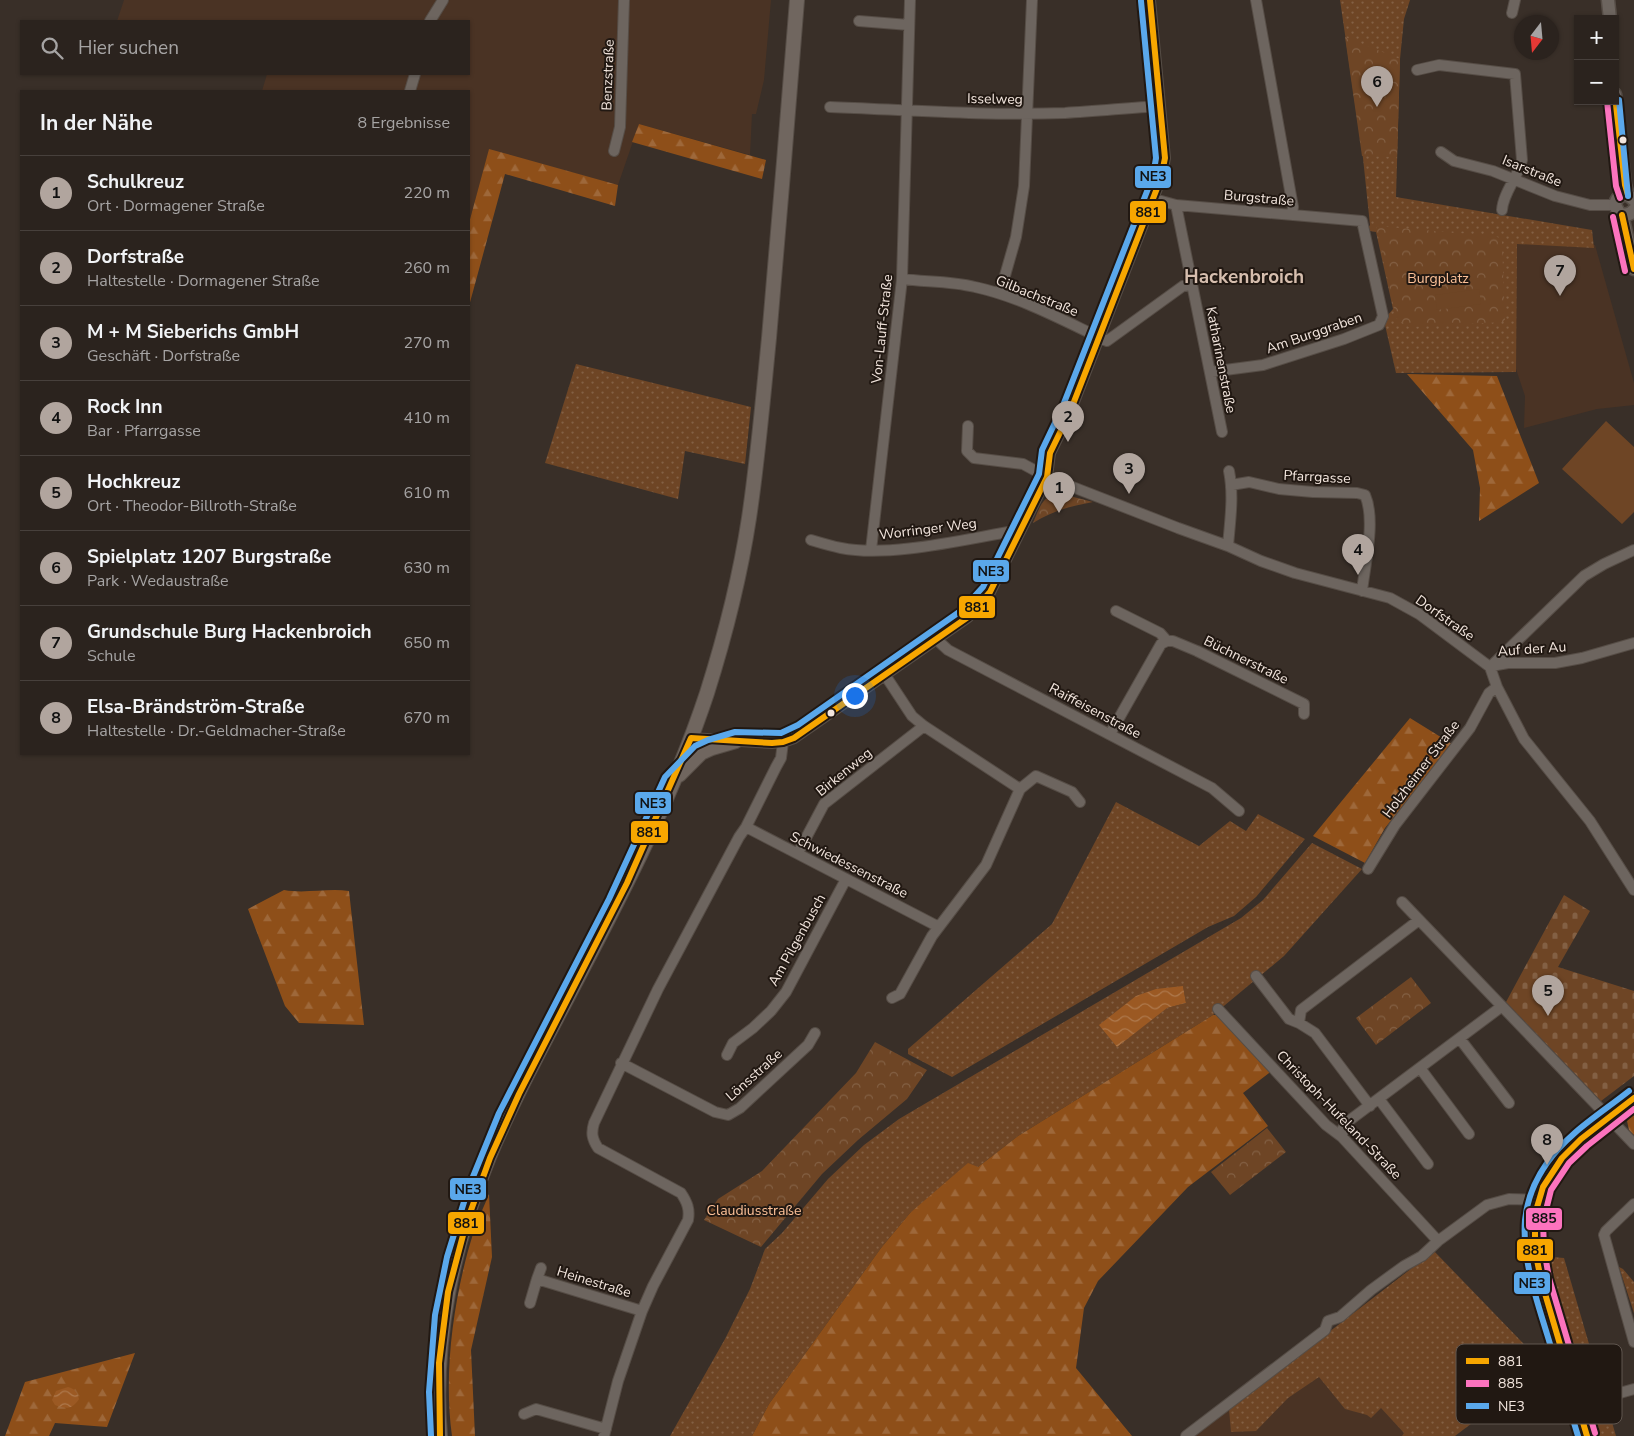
<!DOCTYPE html>
<html lang="de">
<head>
<meta charset="utf-8">
<style>
	body { margin:0; font-family:"Nunito Sans",sans-serif; background:#372f2b; color:#f1f3f6 }
	.controls { position:absolute; right:15px; top:15px; display:grid; overflow:hidden; border-radius:0px; box-shadow:0 1px 4px #0004 }
	.controls button { width:45px; height:45px; display:grid; place-items:center; padding:0; border:0; border-bottom:1px solid #47403c; background:#2b231e; color:#f1f3f6; font:25px sans-serif }
	.compass { position:absolute; left:1514px; top:15px; width:45px; height:45px; border-radius:50%; background:#2b231e; box-shadow:0 1px 4px #0004; rotate:196deg }
	.you { position:absolute; left:854px; top:695px; width:18px; height:18px; margin:-12px; border:4px solid #fff; border-radius:50%; background:#1a73e8; box-shadow:0 0 0 8px #1a73e833 }
	.badge { display:grid; place-items:center; width:32px; height:32px; border-radius:50%; background:#b1a59e; color:#111; font-size:16px; font-weight:700 }
	.pin { position:absolute; translate:-50% -41px; filter:drop-shadow(0 1px 2px #0008) }
	.pin::after { content:''; position:absolute; top:26px; width:18px; height:15px; background:inherit; clip-path:polygon(0 0,100% 0,50% 100%) }
	.list { margin:0; padding:0; list-style:none }
	h2 { display:flex; justify-content:space-between; align-items:center; height:65px; margin:0; padding:0 20px; font-size:21px }
	h2 small { font-size:16px; font-weight:400; color:#a6a4a4 }
	.list li { display:grid; grid-template-columns:32px 1fr auto; gap:15px; align-items:center; box-sizing:border-box; height:75px; padding:0 20px; border-top:1px solid #47403c }
	.list b { display:block; font-size:19px; white-space:nowrap }
	.list p { margin:0; font-size:16px; white-space:nowrap; color:#a6a4a4 }
	.list em { font-size:16px; font-style:normal; color:#a6a4a4 }
	.icon { flex:none; width:28px; height:28px; fill:none; stroke:currentColor; stroke-width:2; stroke-linecap:round; stroke-linejoin:round }
	.map { position:relative; flex:none; width:1634px; height:1436px; overflow:hidden }
	.search { position:absolute; background:#2b231e; box-shadow:0 1px 4px #0004; left:20px; top:20px; width:450px; height:55px; display:flex; align-items:center; gap:12px; box-sizing:border-box; padding:0 18px; border-radius:0px; color:#a6a4a4; font-size:19px }
	.panel { position:absolute; background:#2b231e; box-shadow:0 1px 4px #0004; left:20px; top:90px; width:450px; height:665px; border-radius:0px }
	.map>svg:first-child { display:block }
	.built { fill:#4a3324 }
	.grass { fill:url(#grass-dots); fill-rule:evenodd }
	.forest { fill:url(#forest-firs) }
	.cemetery { fill:url(#cemetery-stones) }
	.park { fill:url(#park-crowns) }
	.pitch { fill:#6e4525 }
	.water { fill:url(#water-waves) }
	.lines { fill:none; stroke-linecap:round; stroke-linejoin:round }
	.minor-casing { stroke:#564d46; stroke-width:12 }
	.tertiary-casing { stroke:#564d46; stroke-width:15 }
	.secondary-casing { stroke:#564d46; stroke-width:16 }
	.minor { stroke:#6d655f; stroke-width:10 }
	.tertiary { stroke:#6d655f; stroke-width:12 }
	.secondary { stroke:#70665f; stroke-width:14 }
	.bus-1-casing { stroke:#211812; stroke-width:10 }
	.bus-2-casing { stroke:#211812; stroke-width:10 }
	.bus-3-casing { stroke:#211812; stroke-width:10 }
	.bus-1 { stroke:#f7a600; stroke-width:6 }
	.bus-2 { stroke:#fc73be; stroke-width:6 }
	.bus-3 { stroke:#5aa8eb; stroke-width:6 }
	.bus-dot { fill:#f2e5dd; stroke:#211812; stroke-width:2 }
	.labels { text-anchor:middle; dominant-baseline:central; stroke-width:4; stroke-linejoin:round; paint-order:stroke }
	.street-label { font-size:14px; fill:#f2e5dd; stroke:#211812 }
	.park-label { font-size:14px; fill:#fcc097; stroke:#211812 }
	.district-label { font-size:19px; font-weight:bold; fill:#d6beae; stroke:#211812 }
	.key { fill:#211812; stroke:#60564f; stroke-width:1 }
	.key-label { font-size:14px; fill:#f2e5dd }
	.line-badge { stroke:#211812; stroke-width:2 }
	.pale-badge-label { font-size:14px; text-anchor:middle; font-weight:bold; fill:#111 }
</style>
</head>
<body>
<div class="map">
<svg width="1634" height="1436" viewBox="0 0 1634 1436">
	<defs>
		<pattern id="grass-dots" width="8" height="8" patternUnits="userSpaceOnUse" patternTransform="scale(1.25)"><rect width="8" height="8" fill="#6e4525"/><path d="M2 2h.1M6 6h.1" fill="none" stroke="#836044" stroke-width="1.8" stroke-linecap="round"/></pattern>
		<pattern id="forest-firs" width="22" height="20" patternUnits="userSpaceOnUse" patternTransform="scale(1.25)"><rect width="22" height="20" fill="#8e4f19"/><path d="M5 1l3.5 6h-7zM16 11l3.5 6h-7z" fill="#9e683a"/></pattern>
		<pattern id="cemetery-stones" width="16" height="16" patternUnits="userSpaceOnUse" patternTransform="scale(1.25)"><rect width="16" height="16" fill="#6e4525"/><path d="M2 7V4a2 2 0 0 1 4 0v3zM10 15v-3a2 2 0 0 1 4 0v3z" fill="#836044"/></pattern>
		<pattern id="park-crowns" width="20" height="18" patternUnits="userSpaceOnUse" patternTransform="scale(1.25)"><rect width="20" height="18" fill="#6e4525"/><path d="M2 6a3 3 0 1 1 6 0M12 15a3 3 0 1 1 6 0" fill="none" stroke="#836044"/></pattern>
		<pattern id="water-waves" width="16" height="10" patternUnits="userSpaceOnUse" patternTransform="scale(1.25)"><rect width="16" height="10" fill="#9b5923"/><path d="M0 5q4-4 8 0t8 0" fill="none" stroke="#ae794d"/></pattern>
	</defs>
	<rect width="100%" height="100%" fill="#392f28"/>
	<path class="built" d="M124,0H771L764,80L756,114H752L750,155L639,124L618,185L489,150L469,223V91H262L267,74H469V21H117Z
		M1509,239L1595,245L1634,383V405L1597,409L1524,428L1525,396L1515,366Z
		M1327,1333L1428,1436H1191Z"/>
	<path class="grass" d="M1340,0H1410L1404,19L1400,59L1396,197L1592,230L1594,248L1517,244L1516,372L1396,373L1385,325L1387,316L1393,309L1376,232L1370,231L1368,228L1370,225L1363,158Z
		M576,364L751,407L745,464L685,451L678,499L545,463Z
		M1116,802L1199,846L1230,821L1246,831L1258,814L1305,839L1256,897L1234,916L1208,927L952,1077L908,1054V1049L1052,924Z
		M1312,843L1362,869L1284,956L1213,1015L1018,1136L978,1167L910,1213L881,1248L769,1404L752,1436H670L725,1339L750,1289L765,1249L782,1233L828,1179L864,1145L899,1119L1241,918L1263,900ZM1183,986L1186,1003L1167,1008Z
		M1434,1251L1546,1367L1455,1436H1402L1404,1433L1381,1408L1371,1418L1367,1415L1345,1409L1319,1377L1288,1398L1256,1431L1231,1432L1229,1409Z
		M1551,1257L1564,1258L1603,1392L1587,1395L1549,1266Z
		M1619,1267L1623,1269L1634,1282V1313Z
		M1606,1402L1616,1436H1598L1590,1407Z"/>
	<path class="forest" d="M639,124L766,160L762,179L632,142Z
		M489,149L618,185L615,206L505,174L469,306V223Z
		M1407,374L1497,376L1539,483L1479,521L1480,488L1473,450Z
		M1410,718L1452,744L1385,828L1365,863L1313,836Z
		M284,890C305,894 327,888 349,891L364,1025L299,1023L285,1006L248,909Z
		M1213,1015H1221L1273,1070L1243,1093L1268,1126L1188,1187L1098,1281L1084,1308L1076,1368L1132,1436H752L769,1404L881,1248L910,1213L968,1163L978,1167L1018,1136Z
		M1634,1113V1135L1629,1130L1627,1121Z
		M489,1194L492,1257L471,1350L475,1436H452C443,1372 454,1295 473,1234C477,1220 484,1207 489,1194Z
		M135,1353L107,1427L55,1423L49,1436H5L25,1382Z"/>
	<path class="cemetery" d="M1564,895L1590,911L1558,967L1634,991V1076L1601,1101L1506,1002Z"/>
	<path class="park" d="M1345,37L1400,59L1397,157L1362,156Z
		M1376,226L1494,236L1500,238L1502,242L1505,322L1409,327L1396,318Z
		M1058,493L1093,502C1071,506 1052,511 1033,523C1039,509 1042,496 1058,493Z
		M1411,977L1431,1003L1376,1045L1356,1018Z
		M875,1042L927,1070L907,1099L858,1140L822,1174L761,1247L704,1220L718,1199L762,1171L856,1073Z
		M1267,1128L1286,1152L1230,1195L1211,1172Z"/>
	<path class="pitch" d="M1479,289L1481,304L1437,310L1435,295Z
		M1606,421L1634,447V512L1622,524L1562,469Z"/>
	<path class="water" d="M1183,986L1186,1003L1167,1008L1117,1047L1099,1025L1136,996L1156,989Z
		M68,1387C75,1389 77,1392 79,1399C72,1410 66,1409 55,1405L52,1400L56,1391Z"/>
	<g class="lines">
		<defs>
			<path id="minor" d="M1256,0L1293,207L1292,215
				M1512,13L1515,0
				M430,21L443,0
				M859,21L909,25
				M1417,70L1439,65L1515,74L1522,160C1518,177 1503,193 1502,210
				M410,91L415,74
				M830,107C908,110 987,116 1065,113C1097,111 1129,108 1160,106
				M614,151L620,127L624,0
				M1441,152L1454,161L1493,171L1555,196L1590,205H1615
				M1154,199L1176,205L1362,221L1383,316L1379,325L1344,339L1263,365L1210,372
				M1176,205L1222,432
				M902,279C926,282 951,281 975,287C1021,297 1064,321 1107,341L1183,286L1192,285
				M1000,293L1016,237L1024,186L1032,0
				M968,426L967,451L974,458L1023,464L1047,477L1178,528L1228,546L1261,561L1295,573L1390,598L1419,614L1490,667L1497,687L1524,739L1590,821L1634,890
				M1231,485L1249,482L1279,489L1313,492L1357,493L1365,495C1376,520 1365,564 1362,591
				M811,540C821,543 831,546 841,548C891,558 969,538 1020,530
				M1228,546C1230,521 1234,496 1229,471
				M871,550L902,279L910,0
				M1116,611L1160,633L1167,641
				M936,639L948,650L1212,788L1239,811
				M1491,666L1508,663H1555L1582,658L1634,643
				M1490,667L1584,576L1604,564L1634,550
				M885,675L912,716L924,726L1020,789
				M1110,734L1161,644L1167,641H1173L1197,651L1304,704V714
				M691,738L772,743L783,742L794,738L968,617L990,592L1047,477L1050,453L1070,412L1161,178L1165,158L1150,0
				M746,827L939,927
				M798,853L824,804L924,726
				M1368,869L1395,825L1470,728L1489,693L1497,687
				M1402,902L1634,1144
				M1256,976L1289,1019L1299,1023L1315,1033L1370,1106
				M892,998L900,994L932,936L986,865L1020,789L1036,776L1072,792L1080,802
				M1218,1009L1326,1125L1342,1137L1438,1241
				M1299,1023L1301,1010L1419,920
				M1460,1039L1509,1103
				M727,1055L733,1043L753,1028L771,1011L786,992L846,879
				M621,1063L715,1112L728,1115L740,1108L808,1045L815,1033
				M1420,1068L1469,1134
				M1379,1099L1428,1164
				M1342,1137L1343,1128L1346,1123L1501,1007
				M1634,1204L1606,1231L1604,1235L1634,1342
				M537,1279L541,1268
				M530,1303L537,1279L642,1311
				M1577,1405L1634,1389
				M524,1414L536,1409L606,1429
				M604,1436L618,1381L642,1311L653,1286L688,1220C690,1209 687,1202 681,1193L598,1148C592,1139 591,1133 594,1123L658,989L739,837L746,827L776,767L781,758L783,742
				M1186,1436L1325,1330L1328,1321L1340,1317L1371,1290L1404,1266L1422,1256L1438,1241L1487,1205L1509,1199L1538,1200"/>
			<path id="tertiary" d="M1608,0L1610,19
				M1615,94L1625,185L1628,195
				M1634,200L1628,195C1621,194 1616,198 1615,205L1619,213C1625,216 1630,215 1634,210
				M1622,215L1634,269
				M1587,1436C1577,1403 1567,1370 1557,1337C1546,1300 1532,1260 1534,1221C1536,1202 1543,1184 1554,1168C1574,1139 1607,1120 1634,1098"/>
			<path id="secondary" d="M679,775L701,753L712,748L736,741
				M440,1436C432,1341 453,1244 489,1157C514,1096 546,1039 576,981C625,888 674,793 707,693C725,636 740,577 749,518C758,458 763,398 769,338C779,225 788,113 797,0"/>
		</defs>
		<use href="#minor" class="minor-casing"/>
		<use href="#tertiary" class="tertiary-casing"/>
		<use href="#secondary" class="secondary-casing"/>
		<use href="#minor" class="minor"/>
		<use href="#tertiary" class="tertiary"/>
		<use href="#secondary" class="secondary"/>
		<defs>
			<path id="bus-1" d="M1615,96L1625,185L1628,195
				M1622,215L1634,269
				M440,1436L439,1363L448,1292L466,1224L490,1158L519,1094L627,883L691,738L772,743L783,742L794,738L968,617L990,592L1047,477L1050,453L1070,412L1161,178L1165,158L1150,0
				M1587,1436L1541,1280L1535,1250V1214L1543,1187L1562,1158L1581,1139L1634,1098"/>
			<path id="bus-2" d="M1607,101L1616,186L1620,198
				M1613,217L1625,271
				M1595,1433L1549,1278L1544,1249L1543,1222L1551,1190L1569,1163L1587,1146L1634,1109"/>
			<path id="bus-3" d="M1619,100L1628,196
				M431,1436L429,1392L435,1315L447,1257L468,1189L499,1113L609,899L665,777L695,746L708,740L735,732L781,733L798,725L962,610L983,587L1039,474L1042,450L1062,408L1153,176L1156,158L1141,1
				M1578,1436C1568,1402 1557,1368 1547,1334C1536,1298 1522,1258 1525,1220C1527,1200 1535,1180 1547,1163C1568,1133 1600,1114 1629,1091"/>
		</defs>
		<use href="#bus-1" class="bus-1-casing"/>
		<use href="#bus-2" class="bus-2-casing"/>
		<use href="#bus-3" class="bus-3-casing"/>
		<use href="#bus-1" class="bus-1"/>
		<use href="#bus-2" class="bus-2"/>
		<use href="#bus-3" class="bus-3"/>
	</g>
	<g class="bus-dot">
		<circle cx="1623" cy="140" r="4.5"/>
		<circle cx="831" cy="713" r="4.5"/>
	</g>
	<g class="labels">
		<g class="street-label">
			<text transform="translate(608 75) rotate(-88)">Benzstraße</text>
			<text transform="translate(995 99) rotate(1)">Isselweg</text>
			<text transform="translate(1532 171) rotate(22)">Isarstraße</text>
			<text transform="translate(1259 198) rotate(5)">Burgstraße</text>
			<text transform="translate(1037 296) rotate(22)">Gilbachstraße</text>
			<text transform="translate(882 329) rotate(-84)">Von-Lauff-Straße</text>
			<text transform="translate(1314 333) rotate(-19)">Am Burggraben</text>
			<text transform="translate(1221 360) rotate(79)">Katharinenstraße</text>
			<text transform="translate(1317 477) rotate(3)">Pfarrgasse</text>
			<text transform="translate(928 529) rotate(-7)">Worringer Weg</text>
			<text transform="translate(1445 618) rotate(35)">Dorfstraße</text>
			<text transform="translate(1532 649) rotate(-4)">Auf der Au</text>
			<text transform="translate(1246 660) rotate(26)">Büchnerstraße</text>
			<text transform="translate(1095 711) rotate(28)">Raiffeisenstraße</text>
			<text transform="translate(1421 769) rotate(-53)">Holzheimer Straße</text>
			<text transform="translate(844 772) rotate(-39)">Birkenweg</text>
			<text transform="translate(849 865) rotate(27)">Schwiedessenstraße</text>
			<text transform="translate(797 940) rotate(-61)">Am Pilgenbusch</text>
			<text transform="translate(754 1075) rotate(-42)">Lönsstraße</text>
			<text transform="translate(1339 1115) rotate(46)">Christoph-Hufeland-Straße</text>
			<text transform="translate(594 1282) rotate(17)">Heinestraße</text>
		</g>
		<g class="park-label">
			<text x="1438" y="278">Burgplatz</text>
			<text x="754" y="1210">Claudiusstraße</text>
		</g>
		<g class="district-label">
			<text x="1244" y="277">Hackenbroich</text>
		</g>
	</g>
	<rect x="1456" y="1344" width="166" height="80" rx="8" class="key"/>
	<rect x="1466" y="1358" width="23" height="6" fill="#f7a600"/>
	<rect x="1466" y="1380" width="23" height="7" fill="#fc73be"/>
	<rect x="1466" y="1403" width="23" height="6" fill="#5aa8eb"/>
	<g class="key-label">
		<text x="1498" y="1366">881</text>
		<text x="1498" y="1388">885</text>
		<text x="1498" y="1411">NE3</text>
	</g>
	<g class="line-badge">
		<rect x="1134" y="165" width="38" height="24" rx="5" fill="#5aa8eb"/>
		<rect x="1129" y="200" width="38" height="24" rx="5" fill="#f7a600"/>
		<rect x="972" y="559" width="38" height="24" rx="5" fill="#5aa8eb"/>
		<rect x="958" y="595" width="38" height="24" rx="5" fill="#f7a600"/>
		<rect x="634" y="791" width="38" height="24" rx="5" fill="#5aa8eb"/>
		<rect x="630" y="820" width="39" height="24" rx="5" fill="#f7a600"/>
		<rect x="449" y="1177" width="38" height="24" rx="5" fill="#5aa8eb"/>
		<rect x="1525" y="1207" width="38" height="24" rx="5" fill="#fc73be"/>
		<rect x="447" y="1211" width="38" height="24" rx="5" fill="#f7a600"/>
		<rect x="1516" y="1238" width="38" height="24" rx="5" fill="#f7a600"/>
		<rect x="1513" y="1271" width="38" height="24" rx="5" fill="#5aa8eb"/>
	</g>
	<g class="pale-badge-label">
		<text x="1153" y="181">NE3</text>
		<text x="1148" y="217">881</text>
		<text x="991" y="576">NE3</text>
		<text x="977" y="612">881</text>
		<text x="653" y="808">NE3</text>
		<text x="649" y="837">881</text>
		<text x="468" y="1194">NE3</text>
		<text x="1544" y="1223">885</text>
		<text x="466" y="1228">881</text>
		<text x="1535" y="1255">881</text>
		<text x="1532" y="1288">NE3</text>
	</g>
</svg>
<div class="controls">
<button>+</button>
<button>−</button>
</div>
<svg class="compass" viewBox="-18 -18 36 36"><path d="M0-13l5 13h-10z" fill="#e53935"/><path d="M0 13l5-13h-10z" fill="#a6a4a4"/></svg>
<div class="you"></div>
<div class="pin badge" style="left:1059px;top:513px">1</div>
<div class="pin badge" style="left:1068px;top:442px">2</div>
<div class="pin badge" style="left:1129px;top:494px">3</div>
<div class="pin badge" style="left:1358px;top:575px">4</div>
<div class="pin badge" style="left:1548px;top:1016px">5</div>
<div class="pin badge" style="left:1377px;top:107px">6</div>
<div class="pin badge" style="left:1560px;top:296px">7</div>
<div class="pin badge" style="left:1547px;top:1165px">8</div>
<div class="search"><svg class="icon" aria-label="search" viewBox="0 0 24 24"><circle cx="10" cy="10" r="6"/><path d="M15 15l6 6"/></svg>Hier suchen</div>
<section class="panel">
<h2>In der Nähe<small>8 Ergebnisse</small></h2>
<ul class="list">
<li><span class="badge">1</span><div><b>Schulkreuz</b><p>Ort · Dormagener Straße</p></div><em>220 m</em></li>
<li><span class="badge">2</span><div><b>Dorfstraße</b><p>Haltestelle · Dormagener Straße</p></div><em>260 m</em></li>
<li><span class="badge">3</span><div><b>M + M Sieberichs GmbH</b><p>Geschäft · Dorfstraße</p></div><em>270 m</em></li>
<li><span class="badge">4</span><div><b>Rock Inn</b><p>Bar · Pfarrgasse</p></div><em>410 m</em></li>
<li><span class="badge">5</span><div><b>Hochkreuz</b><p>Ort · Theodor-Billroth-Straße</p></div><em>610 m</em></li>
<li><span class="badge">6</span><div><b>Spielplatz 1207 Burgstraße</b><p>Park · Wedaustraße</p></div><em>630 m</em></li>
<li><span class="badge">7</span><div><b>Grundschule Burg Hackenbroich</b><p>Schule</p></div><em>650 m</em></li>
<li><span class="badge">8</span><div><b>Elsa-Brändström-Straße</b><p>Haltestelle · Dr.-Geldmacher-Straße</p></div><em>670 m</em></li>
</ul>
</section>
</div>
</body>
</html>
